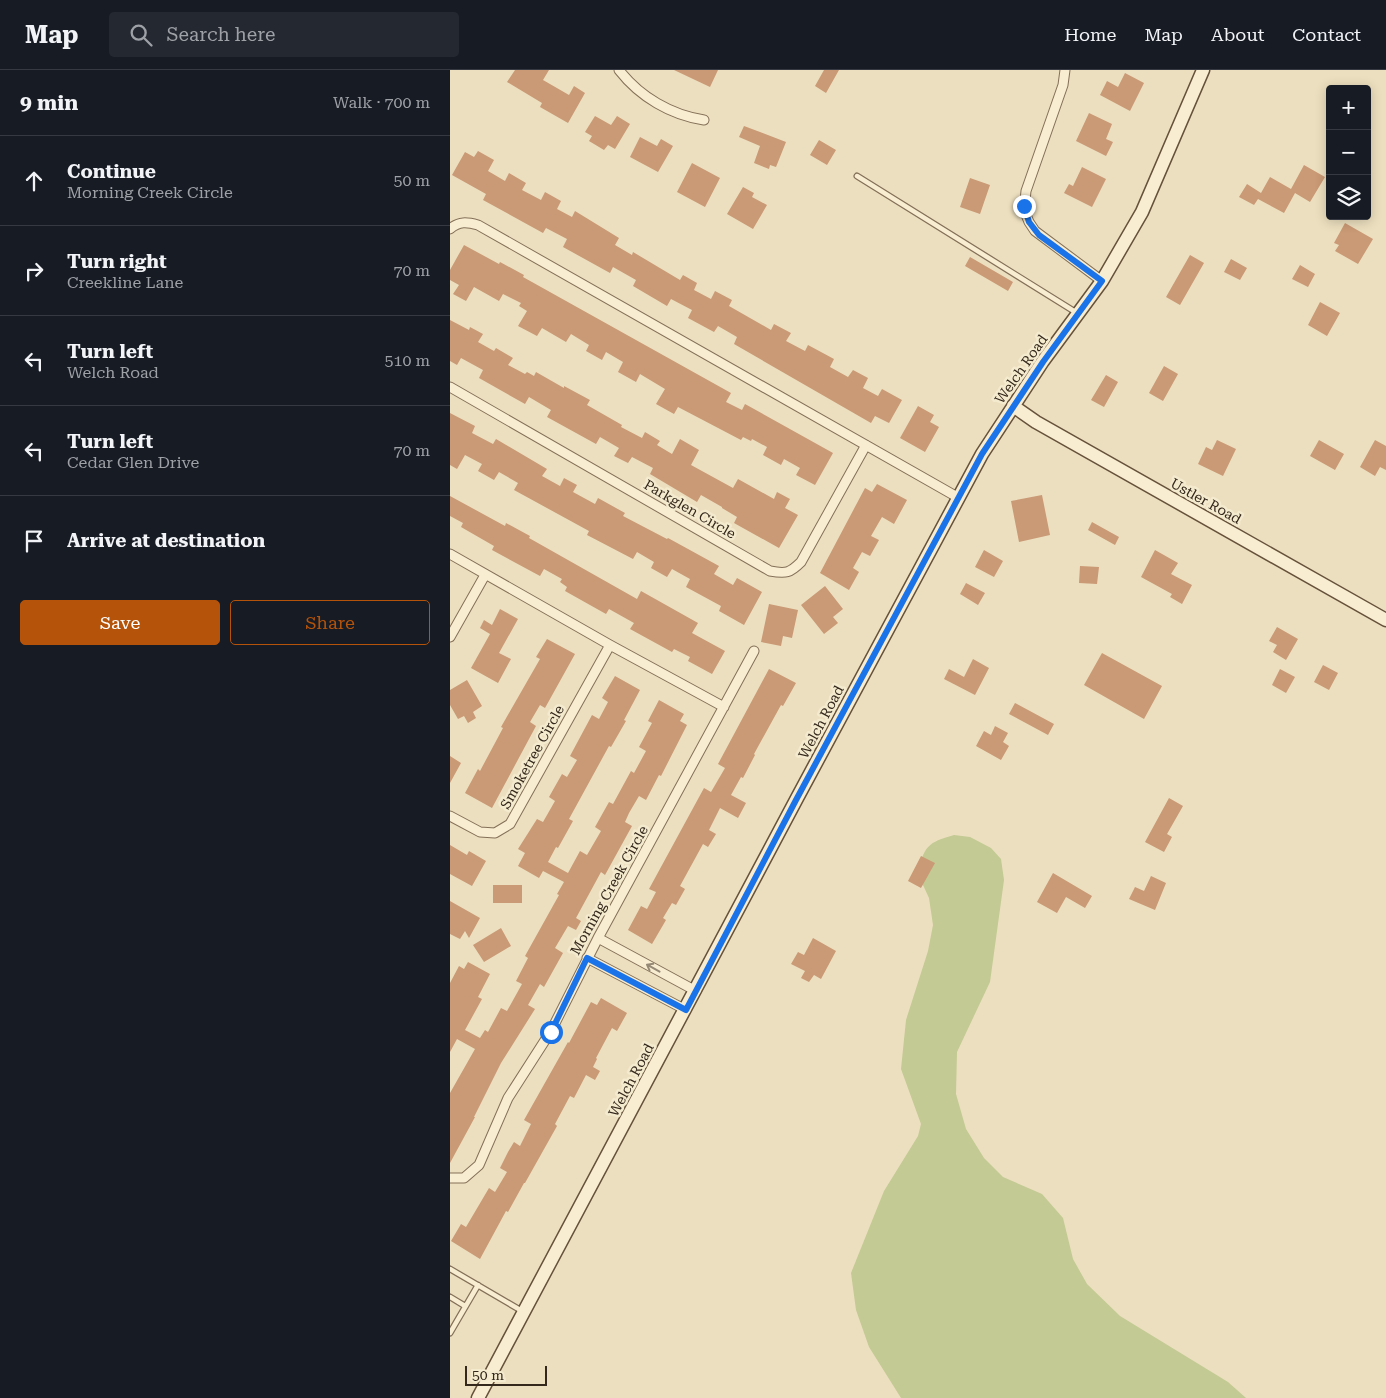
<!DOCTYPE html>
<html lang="en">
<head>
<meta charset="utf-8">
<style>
	body { margin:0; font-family:"Roboto Serif",serif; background:#242831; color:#f1f3f6 }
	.controls { position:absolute; right:15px; top:15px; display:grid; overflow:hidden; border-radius:5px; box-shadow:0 2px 12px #0003 }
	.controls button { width:45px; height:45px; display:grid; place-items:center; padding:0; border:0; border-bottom:1px solid #363941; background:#171b24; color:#f1f3f6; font:25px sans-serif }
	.scale { position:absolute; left:15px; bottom:12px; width:82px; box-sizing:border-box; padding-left:5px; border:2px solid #34281c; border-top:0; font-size:14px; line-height:18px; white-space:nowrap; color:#34281c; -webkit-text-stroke:4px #f4eace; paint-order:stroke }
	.stop { position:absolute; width:15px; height:15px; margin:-11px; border:4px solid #1a73e8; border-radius:50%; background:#fff }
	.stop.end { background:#1a73e8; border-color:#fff; box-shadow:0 1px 5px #0008 }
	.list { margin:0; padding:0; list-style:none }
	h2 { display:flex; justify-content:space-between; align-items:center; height:65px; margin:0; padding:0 20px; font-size:21px }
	h2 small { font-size:16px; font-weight:400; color:#9ea1a6 }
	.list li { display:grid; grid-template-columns:32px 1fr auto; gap:15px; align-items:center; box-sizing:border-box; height:90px; padding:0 20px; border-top:1px solid #363941 }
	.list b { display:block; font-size:19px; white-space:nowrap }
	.list p { margin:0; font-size:16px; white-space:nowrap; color:#9ea1a6 }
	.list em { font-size:16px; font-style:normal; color:#9ea1a6 }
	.actions { display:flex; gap:10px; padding:15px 20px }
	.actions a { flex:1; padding:11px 0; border:1px solid #b45309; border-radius:5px; text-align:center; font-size:18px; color:#b45309 }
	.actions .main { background:#b45309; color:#fff }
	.icon { flex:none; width:28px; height:28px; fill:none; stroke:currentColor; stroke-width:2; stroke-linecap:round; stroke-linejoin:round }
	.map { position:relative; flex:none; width:936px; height:1328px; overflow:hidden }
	header { display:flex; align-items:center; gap:30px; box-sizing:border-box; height:70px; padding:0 25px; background:#171b24; border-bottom:1px solid #363941 }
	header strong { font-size:24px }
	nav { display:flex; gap:28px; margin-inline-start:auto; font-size:18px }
	.search { width:350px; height:45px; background:#242831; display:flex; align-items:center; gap:12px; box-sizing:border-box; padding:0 18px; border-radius:5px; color:#9ea1a6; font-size:19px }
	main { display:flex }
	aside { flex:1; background:#171b24 }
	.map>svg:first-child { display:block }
	.green { fill:#c3ca93 }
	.building { fill:#ca9975 }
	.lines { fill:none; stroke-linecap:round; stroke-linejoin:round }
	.lane-casing { stroke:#847058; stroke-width:7 }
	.street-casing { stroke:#847058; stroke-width:11 }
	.secondary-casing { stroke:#66513b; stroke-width:15 }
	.lane { stroke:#f8edd1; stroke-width:4.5 }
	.street { stroke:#f8edd1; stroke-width:9 }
	.secondary { stroke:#f8edd1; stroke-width:12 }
	.oneway { stroke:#968a76 }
	.route { stroke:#1a73e8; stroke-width:6 }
	.labels { text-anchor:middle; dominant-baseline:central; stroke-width:5; stroke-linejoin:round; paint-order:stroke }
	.street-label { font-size:14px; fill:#34281c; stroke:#f4eace }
</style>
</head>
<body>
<header>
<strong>Map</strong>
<div class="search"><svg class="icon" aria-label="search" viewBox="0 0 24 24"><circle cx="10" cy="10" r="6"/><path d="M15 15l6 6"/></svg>Search here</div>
<nav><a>Home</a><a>Map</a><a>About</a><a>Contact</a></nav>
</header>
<main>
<aside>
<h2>9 min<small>Walk · 700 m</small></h2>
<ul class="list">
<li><svg class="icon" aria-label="ahead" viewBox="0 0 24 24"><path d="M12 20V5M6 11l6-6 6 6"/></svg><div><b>Continue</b><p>Morning Creek Circle</p></div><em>50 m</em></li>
<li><svg class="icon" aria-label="right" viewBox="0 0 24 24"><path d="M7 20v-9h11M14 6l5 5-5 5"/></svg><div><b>Turn right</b><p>Creekline Lane</p></div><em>70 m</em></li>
<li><svg class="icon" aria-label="left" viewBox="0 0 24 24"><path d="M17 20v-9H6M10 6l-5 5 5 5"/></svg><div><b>Turn left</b><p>Welch Road</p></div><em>510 m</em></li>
<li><svg class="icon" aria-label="left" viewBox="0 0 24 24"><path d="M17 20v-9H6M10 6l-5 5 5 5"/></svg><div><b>Turn left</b><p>Cedar Glen Drive</p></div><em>70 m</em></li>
<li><svg class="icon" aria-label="arrive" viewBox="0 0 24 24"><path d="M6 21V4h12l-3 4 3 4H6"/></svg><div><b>Arrive at destination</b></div></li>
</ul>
<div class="actions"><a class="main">Save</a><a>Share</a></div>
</aside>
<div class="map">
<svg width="936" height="1328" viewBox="0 0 936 1328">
	<rect width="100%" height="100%" fill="#ecdfbf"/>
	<path class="green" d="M504,765L520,767L541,778L551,789L554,810L540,912L507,982L506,1024L516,1059L534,1088L553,1107L592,1124L613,1148L623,1189L637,1214L670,1246L778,1312L796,1328H451L419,1277L406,1240L401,1203L434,1121L468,1066L471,1054L451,999L456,950L478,881L483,855L479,828L467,802C476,775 477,773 504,765Z"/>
	<path class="building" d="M65,0H99L93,10L119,25L124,16L135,23L118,53L90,37L92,33L57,12Z
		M224,0H268L260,17Z
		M374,0H389L376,23L365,16Z
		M675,3L694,13L680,41L650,25L657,11L668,17Z
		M639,43L662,54L656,69L663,72L656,86L626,71Z
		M145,46L161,55L167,46L180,54L165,79L158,75L154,80L139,71L142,66L135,62Z
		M294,56L336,72L326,97L320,95L319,99L304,93L310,76L289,67Z
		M190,67L207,76L211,69L223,76L208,102L180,87Z
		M369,70L386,80L377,95L360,85Z
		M28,81L44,90L38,101L55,111L59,103L76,113L72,120L91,130L95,122L111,131L107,139L122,147L125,141L169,168L165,175L182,185L183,182L230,210L233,205L247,213L244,220L261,229L265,221L282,230L279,236L321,260L324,254L341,263L336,271L355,281L358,275L384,289L380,297L398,307L403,300L418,308L413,318L428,326L432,319L452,330L439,353L425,346L421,353L284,274L287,267L268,256L264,262L238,248L242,240L221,229L217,236L183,216L186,210L163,197L160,203L113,177L117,169L96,158L93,163L33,130L36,124L2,105L15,82L24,87Z
		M242,93L270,108L255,137L227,122Z
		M854,95L875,107L860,132L845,123L834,143L808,129L804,135L789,127L797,114L811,123L820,107L841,119Z
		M632,97L656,109L642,137L614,123L619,114L623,116Z
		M520,108L540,115L530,144L510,137Z
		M293,117L304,123L302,127L317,135L303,159L277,144Z
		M895,153L923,169L908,194L885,181L889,175L884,173Z
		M14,175L49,194L50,192L74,205L73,207L281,323L276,332L292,340L295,334L383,383L365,415L346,405L350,398L334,389L331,395L313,385L317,377L302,369L301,371L293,367L291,370L228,337L224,344L206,334L215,319L190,304L186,312L168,302L173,292L156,282L152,290L136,281L139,275L121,264L116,272L92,258L87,266L68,256L77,241L69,236L71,233L53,224L49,231L24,217L16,231L3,224L9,215L0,210V200Z
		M740,185L754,193L730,235L716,227Z
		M520,187L563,212L558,221L515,196Z
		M781,189L797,198L790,210L774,202Z
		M850,195L865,204L858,217L842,209Z
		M870,232L890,243L877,266L858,255Z
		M0,250L19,260L20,257L33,264L28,272L44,281L46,278L63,288L58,295L75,304L77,302L84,306L86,302L114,318V316L140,330L137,335L172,355L171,357L192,368L195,362L210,371L207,375L222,384L230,369L249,380L241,395L283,418L288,409L324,429L327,422L340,429L335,438L348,445L329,478L284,453L287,447L272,438V437L251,425L247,432L200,404L203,398L182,387L178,393L164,386L169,378L150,367L146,374L97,347L101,340L79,327L75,334L29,308L33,300L11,288L7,295L0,291Z
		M714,296L728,304L713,331L699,323Z
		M656,305L668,312L654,337L641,330Z
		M468,336L484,345L480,352L489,357L475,382L450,368Z
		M0,343L25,356L22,363L43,374L46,369L97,399L92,406L110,416L114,408L127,415L123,422L145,434L148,428L175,443L173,446L217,469L218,468L269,496L264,504L283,515L287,508L312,522L294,555L269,541L271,536L236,517L240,509L222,499L217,507L201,498L204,492L187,482L183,489L137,465L139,461L64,420L68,413L49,402L44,410L28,401L32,394L15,385L7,399L0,395Z
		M767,370L786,379L773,406L748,394L756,377L762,380Z
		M869,370L894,384L885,400L860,386Z
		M925,370L936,376V400L930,397L925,406L910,397Z
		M427,414L457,430L444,454L432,447L421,466L429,470L420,486L412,482L403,498L409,502L399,520L370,503L415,418L422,422Z
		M592,425L600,465L569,472L561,431Z
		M0,426L55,456L56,453L80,466L79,468L187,529L191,521L248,553L242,563L275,581L262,604L238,591L240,587L224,579L222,582L180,559L184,553L159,539L156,544L115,521L117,517L110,512L112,509L94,499L90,506L42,480L44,476L11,457L13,453L0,446Z
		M642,452L669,467L665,475L638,460Z
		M534,480L553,491L544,507L525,497Z
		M705,480L728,493L721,504L742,515L732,534L720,527L722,524L691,507Z
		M630,496L649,497L647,514L629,513Z
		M516,513L535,523L528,535L510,524Z
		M375,516L393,539L383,547L388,553L374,564L351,535Z
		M319,534L348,540L342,568L333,566L331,576L311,572Z
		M50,539L68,549L49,583L61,589L48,613L21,598L40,564L30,558L34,550L42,555Z
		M827,557L848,569L836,590L823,582L827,575L819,571Z
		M97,569L125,584L95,638L90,635L80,652L86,656L42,738L15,723L28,699L30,701L53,658L51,657L90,589L86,587Z
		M652,583L712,616L694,649L634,615Z
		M523,589L539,598L525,625L494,609L499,599L514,607Z
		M873,595L888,603L879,620L864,612Z
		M319,599L346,613L333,636L331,635L304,684L305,685L293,708L291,707L281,725L296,733L288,748L270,738L259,760L266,764L258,777L253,774L230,816L235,819L226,835L222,833L213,848L216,850L202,874L178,860L191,836L197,839L206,822L199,819L254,718L261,722L275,698L268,694Z
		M830,599L845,607L836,623L822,615Z
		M165,606L190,620L174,650L176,651L161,677L159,676L119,749L123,751L108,778L106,777L98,792L118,803L130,781L137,785L151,761L145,757L159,732L163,734L181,701L184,703L196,681L189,677L202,653L198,651L209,630L234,644L230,651L237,655L211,706L209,705L196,730L189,726L179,743L175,752L182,756L155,805L151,802L126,848L131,851L126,860L118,856L105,878L113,883L94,917L90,914L78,935L85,939L51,993L24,1047H25L0,1093V1023L25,979L7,969L0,982V913L9,896L14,899L18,892L40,904L28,927L32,929L15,960L30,968L35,960L38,962L51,938L57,941L72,914L66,911L78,888L75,886L109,825L107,824L114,812L93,801L89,808L68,796L75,783L68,779L87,749L93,752L105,731L99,727L112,704L117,707L127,690L120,686L142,645L149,649L158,632L152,628Z
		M17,610L32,636L23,642L26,648L18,653L14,646L8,649L0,635V620Z
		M565,633L604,654L598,665L559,644Z
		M545,656L558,663L553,672L559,676L551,690L526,676L534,661L541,665Z
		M0,686L11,693L0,713Z
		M719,728L733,736L717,764L722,767L714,782L695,772Z
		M0,775L17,785L19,781L36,791L22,816L0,804Z
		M471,786L485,793L471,818L458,811Z
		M603,803L642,826L635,838L616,827L607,843L587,832Z
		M701,806L716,813L705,840L679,829L685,817L694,821Z
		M43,815H72V833H43Z
		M0,831L30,848L19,868L15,861L10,869L0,864Z
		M51,858L61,876L34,892L23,875Z
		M363,868L386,881L371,909L364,905L359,912L351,908L355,901L341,894L348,882L354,885Z
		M151,928L177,943L167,961L162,958L146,988L147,989L143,997L150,1001L145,1010L136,1005L124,1028L120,1026L105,1054L107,1056L75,1113H74L58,1142L56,1141L30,1189L1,1171L11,1154L16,1157L39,1118L45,1122L57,1102L50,1098L58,1082L64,1072L70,1076L81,1054L74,1050L118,972L119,973L141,932L147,935Z"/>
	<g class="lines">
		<defs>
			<path id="lane" d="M407,106L627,243
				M0,1199L72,1241
				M0,1227L15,1236
				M0,1263L28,1215"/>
			<path id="street" d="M169,0C190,27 221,45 254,50
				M615,0L613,15L576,121L574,140L579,152L585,161L652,211
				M0,159C9,151 17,152 28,155L509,428
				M0,317L320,501C336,504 340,503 351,492L416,375
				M0,484L160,575L274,637
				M0,567L35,505
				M0,746L30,762L45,763L60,754L160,575
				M148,868L246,921
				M137,888L236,940
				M0,1108H14L29,1095L58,1028L101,961L148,868L304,581"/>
			<path id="secondary" d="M563,336L586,352L936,550
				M28,1328L346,730L532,384L593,291L652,211L692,142L753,0"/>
		</defs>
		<use href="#lane" class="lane-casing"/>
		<use href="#street" class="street-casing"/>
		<use href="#secondary" class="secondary-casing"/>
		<use href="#lane" class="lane"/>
		<use href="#street" class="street"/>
		<use href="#secondary" class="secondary"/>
	</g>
	<defs><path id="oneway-shaft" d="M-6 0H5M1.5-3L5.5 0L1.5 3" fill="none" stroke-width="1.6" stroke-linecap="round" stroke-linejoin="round" transform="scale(1.25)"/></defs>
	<use class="oneway" href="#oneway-shaft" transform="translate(203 898) rotate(-151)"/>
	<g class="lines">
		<path class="route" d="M101,962L137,888L236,940L346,730L532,384L593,292L652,211L589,165L579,152L574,136"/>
	</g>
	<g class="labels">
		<g class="street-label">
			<text transform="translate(571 299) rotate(-55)">Welch Road</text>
			<text transform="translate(756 431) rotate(29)">Ustler Road</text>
			<text transform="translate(240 439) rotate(30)">Parkglen Circle</text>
			<text transform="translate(371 652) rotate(-62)">Welch Road</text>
			<text transform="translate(82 687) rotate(-61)">Smoketree Circle</text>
			<text transform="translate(159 820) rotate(-61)">Morning Creek Circle</text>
			<text transform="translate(181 1010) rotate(-62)">Welch Road</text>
		</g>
	</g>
</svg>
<div class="controls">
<button>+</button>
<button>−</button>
<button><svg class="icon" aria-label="layers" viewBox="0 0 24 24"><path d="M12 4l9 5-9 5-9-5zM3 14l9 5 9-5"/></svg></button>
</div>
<div class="scale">50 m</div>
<div class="stop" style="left:101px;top:962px"></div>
<div class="stop end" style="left:574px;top:136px"></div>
</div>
</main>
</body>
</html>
